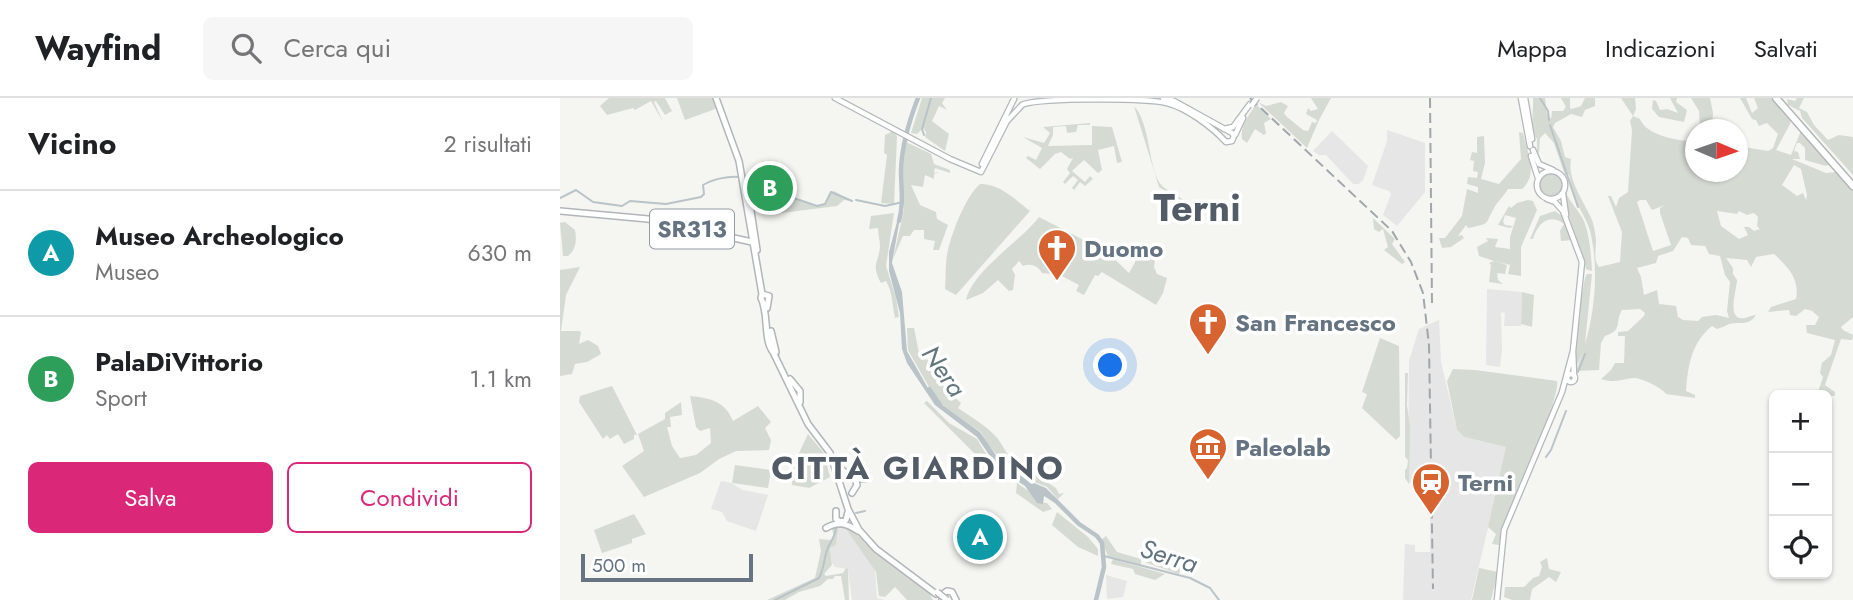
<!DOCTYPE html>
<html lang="it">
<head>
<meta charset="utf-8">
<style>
	body { margin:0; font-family:Jost,sans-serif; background:#f6f6f6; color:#202124 }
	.controls { position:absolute; right:21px; bottom:21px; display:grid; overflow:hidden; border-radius:10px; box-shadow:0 2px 5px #0004 }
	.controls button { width:63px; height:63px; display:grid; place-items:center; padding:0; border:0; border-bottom:2px solid #e0e0e0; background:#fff; color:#202124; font:35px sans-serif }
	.compass { position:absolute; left:1125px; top:21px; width:63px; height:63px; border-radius:50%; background:#fff; box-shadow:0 2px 5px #0004; rotate:92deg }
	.scale { position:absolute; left:21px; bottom:18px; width:172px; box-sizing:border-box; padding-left:7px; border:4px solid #667380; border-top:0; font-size:19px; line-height:24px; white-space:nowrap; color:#667380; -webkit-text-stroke:5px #fff; paint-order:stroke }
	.you { position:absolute; left:551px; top:268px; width:24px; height:24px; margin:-18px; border:5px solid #fff; border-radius:50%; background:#1a73e8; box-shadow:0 0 0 10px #1a73e833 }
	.badge { display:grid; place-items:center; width:46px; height:46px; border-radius:50%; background:#db2777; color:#fff; font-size:23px; font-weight:700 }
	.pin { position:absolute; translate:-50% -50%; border:4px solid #fff; box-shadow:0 2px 7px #0006 }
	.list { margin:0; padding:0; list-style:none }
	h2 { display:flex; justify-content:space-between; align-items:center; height:91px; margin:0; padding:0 28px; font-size:30px }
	h2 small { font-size:23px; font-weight:400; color:#757577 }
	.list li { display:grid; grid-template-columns:46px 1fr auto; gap:21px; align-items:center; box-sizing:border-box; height:126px; padding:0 28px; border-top:2px solid #e0e0e0 }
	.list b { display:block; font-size:26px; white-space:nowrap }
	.list p { margin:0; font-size:23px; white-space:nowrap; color:#757577 }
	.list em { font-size:23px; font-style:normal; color:#757577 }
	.actions { display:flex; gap:14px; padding:21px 28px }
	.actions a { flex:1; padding:16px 0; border:2px solid #db2777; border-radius:10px; text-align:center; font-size:24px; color:#db2777 }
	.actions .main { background:#db2777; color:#fff }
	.icon { flex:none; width:38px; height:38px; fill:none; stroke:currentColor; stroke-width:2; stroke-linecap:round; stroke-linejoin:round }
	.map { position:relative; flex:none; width:1293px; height:502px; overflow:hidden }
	header { display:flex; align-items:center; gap:42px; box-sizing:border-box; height:98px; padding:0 35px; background:#fff; border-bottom:2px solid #e0e0e0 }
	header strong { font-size:33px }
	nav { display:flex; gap:38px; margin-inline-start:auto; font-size:24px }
	.search { width:490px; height:63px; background:#f6f6f6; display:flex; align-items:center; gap:18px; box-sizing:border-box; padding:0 24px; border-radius:10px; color:#757577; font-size:26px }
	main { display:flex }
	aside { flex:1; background:#fff }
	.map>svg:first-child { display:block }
	.built { fill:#e5e6e5 }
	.green { fill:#d5dbd3; fill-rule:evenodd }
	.water { fill:#b9c3c8 }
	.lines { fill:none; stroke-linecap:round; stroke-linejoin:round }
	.stream { stroke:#b9c3c8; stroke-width:2 }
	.river { stroke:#b9c3c8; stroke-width:4.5 }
	.secondary-casing { stroke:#b3b7bb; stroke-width:7 }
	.primary-casing { stroke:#b2b5b9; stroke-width:8 }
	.trunk-casing { stroke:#b3b6b9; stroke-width:9 }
	.secondary { stroke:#fff; stroke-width:4.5 }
	.primary { stroke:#fff; stroke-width:5 }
	.trunk { stroke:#fff; stroke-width:6 }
	.rail { stroke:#a2a6ab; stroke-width:2; stroke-dasharray:10 5; stroke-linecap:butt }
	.secondary-bridge-casing { stroke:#b3b7bb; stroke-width:7; stroke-linecap:butt }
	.primary-bridge-casing { stroke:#b2b5b9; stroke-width:8; stroke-linecap:butt }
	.secondary-bridge { stroke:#fff; stroke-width:4.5 }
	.primary-bridge { stroke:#fff; stroke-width:5 }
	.labels { text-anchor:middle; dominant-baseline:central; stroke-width:7; stroke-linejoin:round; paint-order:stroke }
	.shield { fill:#fff; stroke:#949da6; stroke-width:2 }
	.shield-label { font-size:23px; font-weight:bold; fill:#667380 }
	.poi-label { font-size:24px; font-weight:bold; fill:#667380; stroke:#fff; text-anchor:start }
	.water-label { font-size:26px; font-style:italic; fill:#62747d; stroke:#fff }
	.district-label { font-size:32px; font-weight:bold; letter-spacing:2px; fill:#535c66; stroke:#fff }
	.town-label { font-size:38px; font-weight:bold; fill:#535c66; stroke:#fff }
</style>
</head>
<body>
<header>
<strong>Wayfind</strong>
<div class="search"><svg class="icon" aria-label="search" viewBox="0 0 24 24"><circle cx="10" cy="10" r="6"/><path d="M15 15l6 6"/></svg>Cerca qui</div>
<nav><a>Mappa</a><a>Indicazioni</a><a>Salvati</a></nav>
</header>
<main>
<aside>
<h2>Vicino<small>2 risultati</small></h2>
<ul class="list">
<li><span class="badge" style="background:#0f9aa8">A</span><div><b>Museo Archeologico</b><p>Museo</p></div><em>630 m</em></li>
<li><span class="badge" style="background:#2e9e5b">B</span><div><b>PalaDiVittorio</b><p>Sport</p></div><em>1.1 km</em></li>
</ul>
<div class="actions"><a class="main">Salva</a><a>Condividi</a></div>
</aside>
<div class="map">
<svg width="1293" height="502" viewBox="0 0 1293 502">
	<rect width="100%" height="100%" fill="#f5f5f1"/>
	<path class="built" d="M827,32L865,45V94L837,128L823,117L831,96L829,93L812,87L827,43Z
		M772,33L808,68L803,82L799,86H793L766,57H759L753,53Z
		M927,191L962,194L961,228H944L945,215L941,214L942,252L940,269L926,267Z
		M879,222L881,264L897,332L904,339L947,349L911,502H843L845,446L855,447V454H870V385H848L849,263L859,231Z
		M161,383L171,385L183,392L208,397L196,433L167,423L162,414L151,411Z
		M278,430L286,431L312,467L315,474L317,500L325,502H292L288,471L275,469L272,465L270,450L273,448Z
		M546,477L567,483L563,499L547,501Z"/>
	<path class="green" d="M49,0H105L112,13L105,17L96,3L94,4L103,24L91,3L75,12L73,10L47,17L40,8Z
		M117,0H154L158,10L125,22Z
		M362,0H385L382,5L387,12L379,8L372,23L389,36L385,53L365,39L366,34L363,30L357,36L351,35Z
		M751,0H771L759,22L747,50L698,4L706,8L721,4L728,8L724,15L726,18L743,32L748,33L752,24L756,25L757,22L746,16L748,10L751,13L758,11Z
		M973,0H985L987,16L991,21L992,13H1003L1006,9L1001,0H1010V10L1012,11L1021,8L1025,0H1035V8L1025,12L1022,19L1011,16L995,25L993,29L1001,43L1005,59L1011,61C1007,82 1024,103 1032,122C1034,128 1036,137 1036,144C1036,154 1033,161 1039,169L1060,164L1062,134L1048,98H1051L1056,109L1059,100L1068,94L1072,32L1070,23L1073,18L1061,0H1075L1076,11L1073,18L1080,21C1087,38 1115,41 1131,44L1135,40L1136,74H1178V48L1208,53L1213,50L1218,36L1207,25L1199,28L1196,22L1192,21L1180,0H1186L1192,15L1198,10L1194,0H1215L1231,20L1230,26L1216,52L1231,57L1241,33L1272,64L1266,68L1245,62V50L1240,45H1237L1234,53L1238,54L1240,61H1232L1266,75L1276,74L1293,91V219L1281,229L1283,232L1293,237L1292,242L1281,241L1265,287L1275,294V298L1257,297L1263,279L1260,275L1262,265L1271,257L1275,242L1247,235L1246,227H1255L1259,219L1252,213L1245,211L1236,218L1230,217L1229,212L1208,214L1211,209L1236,201C1240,181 1228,169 1214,156L1196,159L1191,169L1187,162L1166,160L1173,170V176L1177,182C1177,191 1165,224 1185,220C1189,219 1192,217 1196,217C1188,229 1180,223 1169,226C1165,228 1161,230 1157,231L1152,228C1131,245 1128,268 1126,293L1135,297V300L1106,296C1102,290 1082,280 1074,280C1065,280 1057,286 1041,281L1051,272L1055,265H1064L1065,238H1058V234L1068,233L1084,218L1085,215L1080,211L1062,212C1054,226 1064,231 1045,238L1041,245L1039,272L1016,273L1023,254L1015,272L1018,217L1025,180L1027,176H1032L1025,246C1035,213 1039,169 1030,133C1027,122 1021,114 1016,103C1012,95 1011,85 1009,77H1005L994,45L985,35L980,40L979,55H977V41C969,30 974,13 973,0ZM1234,67L1241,71L1247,97L1246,102L1243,95L1237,98L1222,87ZM1080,102H1086L1092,112L1105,107L1100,110V115L1111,147L1093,153L1077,104ZM1157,113L1177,116L1179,113L1187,117L1194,115L1198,119L1197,128L1200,131L1194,133L1189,129H1184L1188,137L1179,141L1161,128ZM1122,139L1128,140L1131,147L1145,148L1149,156L1160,158L1165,177L1170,184L1167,213L1169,220L1156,217L1142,219L1138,223L1123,222L1118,219L1116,208L1099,206L1097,192L1084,197L1081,179L1077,170L1096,165L1098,158L1113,153Z
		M1110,0H1117L1116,4L1127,12L1124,24L1099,19L1092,11L1093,2L1096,3L1100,12L1107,11L1118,15Z
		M1131,0H1150L1153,15L1152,31L1140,30L1139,13Z
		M1237,0H1244L1239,10L1247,14L1254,27L1268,42L1279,37L1293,39V77L1242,20L1240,13L1228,7L1227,1L1235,3Z
		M696,6L711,21L704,25L706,35L704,37L695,31L687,45L682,41C680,27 689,18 696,6Z
		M574,8C590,25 588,65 599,84C604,92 619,98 627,104L626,106L599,89Z
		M530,25V27H518L516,34L507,35L506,28L493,29V37L488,48L532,47V28L552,29L562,64L557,65L554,48L538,52L542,72L538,75L524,62L512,73L525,84L530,78L533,81L525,88L520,84L514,92L512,90L518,82L513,78L505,86L503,84L510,75L507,71L513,60L510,61L501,54L495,56L480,71L466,60L468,58L476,62L482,50L463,39L484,45L490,35L483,29Z
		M335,32L337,39L334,106L321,105L327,57L324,55L325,37Z
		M959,34L963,35C967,54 979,76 962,91H948C944,98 937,104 934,110C924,128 931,125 908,130L906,127L898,138L902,137L904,140L891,149L882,150L879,140H885L902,118L907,91L918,95V89L907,86L908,79L917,80L918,74L913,73L914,63L910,62L912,54L917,55V39L924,38L925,65L921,81L939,86L961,61Z
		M346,44L371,56L374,66L390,72V75L375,70L374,75L380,74L374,76V81L365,77L363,89L351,87L360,107L376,114L377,121L388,127L379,152H373L375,143L364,141V132H354L350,138H343L333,161L344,112L343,70Z
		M979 87a12 12 0 1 1 24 0a12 12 0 1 1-24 0Z
		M420,86C439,85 456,102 470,113L396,197L385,191C386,179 385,164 388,152C392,134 406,98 420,86Z
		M274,93L292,103L284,102L277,108L221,115V101H234L260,108L267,105L268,98Z
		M1006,94C1010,105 1019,112 1024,123C1030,139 1031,156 1032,173L1026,171C1022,144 1005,122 1006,94Z
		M968,102L973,103L977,112L961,149V178L948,176L950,167L935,163L947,167L945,176L937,175L938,182L943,186L929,184L931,167L929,165L934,163L919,158L917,149L928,143L926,140L938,141L935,149L950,151V139L956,120L945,117L943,124L945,127L953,128L950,130L938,127L949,108L951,110L957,105Z
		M995,113L1005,120L1013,142L1001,143L1000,133L1004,126C989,115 978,125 973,141H970L980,118Z
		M334,115L326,168L336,200L339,219L335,220C332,207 333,195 326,183L321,185C311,166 318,167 320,149C320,143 318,136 318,130L309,131L311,118Z
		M479,119L547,154L569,175L578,159L583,156L595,161L594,169L597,176L607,180L603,195L596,207L542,174L538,178L535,177L524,197L516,193L519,187L500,177V172L493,176L482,175C478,167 470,165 463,168L459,163L452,171L455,177L453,192L449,193L438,182L423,195L406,202C412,173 462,142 479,119Z
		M813,120L835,141L832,146L845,164L842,166L824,152L828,149L823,131L819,134L814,131Z
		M5,124L15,132C17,142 16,152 8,158H3L0,125Z
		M20,169L6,197L1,233H19L21,234L19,246L28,242L38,248L41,256L27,264L15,266L12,276L0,278V172Z
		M962,194L974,197L972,229L961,226Z
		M347,230H354L360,260L369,262L371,277L379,278L376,286L381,282L386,291L401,305L398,310C411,319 427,328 438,341C445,351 452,365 462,375L469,373L496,390L499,396L504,395L498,401L487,389L467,381L443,364L427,345L421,334L385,310L374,298L348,252Z
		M820,240L839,248L840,338L836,342L802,310L807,296L802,294Z
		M893,271L915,272L997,283C1001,300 952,406 942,430L939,447L932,446L936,436L928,429L946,349L904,339L897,332L887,283Z
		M845,275H848L847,307L850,329L849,386L845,380V372L847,370L848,362L845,359Z
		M52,288L77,337H74V341L64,346L58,336L50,341L47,337L43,341L19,304L20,298Z
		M130,298C150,300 165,303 173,323L198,308L211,324L205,330L211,342L209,352L176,353L159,361L140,375L84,399L62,368L84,353L78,336L105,321V315L121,304L122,317L110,319L111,329H107L112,348L120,360L136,357L151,345L150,330L140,333L136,329Z
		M367,303L389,325L417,341L431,364L426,367L364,305Z
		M248,336L264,355L270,379L249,390L232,387L233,368Z
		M175,367L211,372L208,390L172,385Z
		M457,385L470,394L477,404L487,405L492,411L483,414L456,395Z
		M497,414L528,439L538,451V458L518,449L492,427Z
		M74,416L86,436L72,441V445L42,455L34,432Z
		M277,426L290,430L316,454L369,495L373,502H347L335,489L325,499L319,498L316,474L286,431L278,430L276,447L270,450L272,467L264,476L266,478L283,475L286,470L288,471L289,502H285L281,478H275L273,481H268L260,488L239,494L225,502H207L255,480L261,453L259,441L271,442L274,439L272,431Z
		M546,438L557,454L581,461V467L548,458L541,442Z
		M589,452L622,465L619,476L587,465L585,464Z
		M987,460L989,471L1001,474L996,484L989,479L972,491L970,502H952L944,499L945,489H964L973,480L979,478L982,469L980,464Z
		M553,461L605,476L595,482L575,476L573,471L551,466Z
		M919,470L938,474L931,502H912Z"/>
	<path class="water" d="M338,120H340L332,165L342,194L347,253L373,299L382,307L420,334L442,366L469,383L486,390L498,402L495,405L484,398L483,406L477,405L465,388L438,370L417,339L375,307L347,265L342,251L340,215L329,173V154Z"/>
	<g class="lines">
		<path class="stream" d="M980,0L988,13L989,22
			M990,27L1018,109
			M364,37L362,31L371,0
			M189,77L205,75L221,78L222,96L257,108L265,106L271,94L292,103
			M0,100L16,92L33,104L62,108L70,103L106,106L141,99L144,96L143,87C153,81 168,78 179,79
			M296,102L325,108L343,104
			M1018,274L1025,256
			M986,359L991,352L1006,313
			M296,415L305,413
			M544,458L630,480L650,490L659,502
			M215,502L259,480C264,471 264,461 267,452C270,443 275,440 276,430L279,428"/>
		<path class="river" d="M339,123C344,105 341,90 341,72C342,46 349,23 358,0
			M369,291L380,307
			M493,400L519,426L537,438L542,445L544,469L536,502"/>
		<defs>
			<path id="secondary" d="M275,0L390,61L421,74L447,23L462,7
				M961,0L970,48
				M965,0L972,41
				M464,6C485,0 584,0 607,5C627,10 652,29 666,44L672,43L674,38L672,35L614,3L603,0
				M664,31L673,29L690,6
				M675,37L683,20
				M973,52L979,66L993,72
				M971,58L978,80
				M422,66L454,1
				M977 87a14 14 0 1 1 28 0a14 14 0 1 1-28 0Z
				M1003,96L1006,117
				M987,101L995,104L1003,113L1022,164L1013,253L1014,278
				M1007 280a4 4 0 1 1 8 0a4 4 0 1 1-8 0Z
				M937,502L944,432L1002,294L1013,253"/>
			<path id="primary" d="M156,0L179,63L202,196L201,200C209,216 203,241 213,254L248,326L270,355L288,411L299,432L316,451L376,496
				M189,100L197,152
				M0,113L88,121L192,144
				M202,196L209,198L207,210
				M211,233L216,254
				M230,281L240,293V304
				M275,362C280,373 293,382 305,381
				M292,395L297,387L295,380
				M276,413V421L280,424L286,422L288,414
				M266,430C278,423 286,425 298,433
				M382,502L383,496L387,493L392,494L396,502"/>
			<path id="trunk" d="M1216,0L1293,88"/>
		</defs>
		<use href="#secondary" class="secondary-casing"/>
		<use href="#primary" class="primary-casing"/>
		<use href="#trunk" class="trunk-casing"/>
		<use href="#secondary" class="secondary"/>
		<use href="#primary" class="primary"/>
		<use href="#trunk" class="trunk"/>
		<path class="rail" d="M690,0L832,133L851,164L863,195L869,247L873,491
			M870,0L872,206"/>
		<defs>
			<path id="secondary-bridge" d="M692,7L697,0"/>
			<path id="primary-bridge" d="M377,494L387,502"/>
		</defs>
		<use href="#secondary-bridge" class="secondary-bridge-casing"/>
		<use href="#primary-bridge" class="primary-bridge-casing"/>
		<use href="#secondary-bridge" class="secondary-bridge"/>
		<use href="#primary-bridge" class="primary-bridge"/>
	</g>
	<defs>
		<symbol id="church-pin" viewBox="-11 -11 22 30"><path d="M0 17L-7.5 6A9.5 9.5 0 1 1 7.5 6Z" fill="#d66330" stroke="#fff"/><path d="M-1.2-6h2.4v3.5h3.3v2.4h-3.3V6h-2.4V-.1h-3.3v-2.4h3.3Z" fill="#fff"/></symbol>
		<symbol id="museum-pin" viewBox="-11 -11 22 30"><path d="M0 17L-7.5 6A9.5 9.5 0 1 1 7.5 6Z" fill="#d66330" stroke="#fff"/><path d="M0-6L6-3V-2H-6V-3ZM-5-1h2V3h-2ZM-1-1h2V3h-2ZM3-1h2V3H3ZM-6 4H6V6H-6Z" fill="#fff"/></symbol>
		<symbol id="station-pin" viewBox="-11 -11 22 30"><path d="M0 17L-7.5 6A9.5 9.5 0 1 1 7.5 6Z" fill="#d66330" stroke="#fff"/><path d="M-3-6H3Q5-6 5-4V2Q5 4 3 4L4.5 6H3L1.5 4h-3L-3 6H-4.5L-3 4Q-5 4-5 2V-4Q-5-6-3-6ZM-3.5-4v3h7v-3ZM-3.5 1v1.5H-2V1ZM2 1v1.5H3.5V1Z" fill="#fff"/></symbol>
	</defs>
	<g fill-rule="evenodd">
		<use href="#church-pin" x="475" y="128" width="44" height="60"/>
		<use href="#church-pin" x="626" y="202" width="44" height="60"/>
		<use href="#museum-pin" x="626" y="327" width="44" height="60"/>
		<use href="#station-pin" x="849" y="362" width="44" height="60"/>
	</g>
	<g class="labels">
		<rect class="shield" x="90" y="111.5" width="84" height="39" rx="5"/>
		<g class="shield-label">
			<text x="132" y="131">SR313</text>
		</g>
		<g class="poi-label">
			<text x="524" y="150">Duomo</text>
			<text x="675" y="224">San Francesco</text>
			<text x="675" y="349">Paleolab</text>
			<text x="898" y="384">Terni</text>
		</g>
		<g class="water-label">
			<text transform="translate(384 273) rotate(55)">Nera</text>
			<text transform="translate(609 458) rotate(17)">Serra</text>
		</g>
		<g class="district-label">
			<text x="358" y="370">CITTÀ GIARDINO</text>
		</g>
		<g class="town-label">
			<text x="637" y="109">Terni</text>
		</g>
	</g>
</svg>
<div class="controls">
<button>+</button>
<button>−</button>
<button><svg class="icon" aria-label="locate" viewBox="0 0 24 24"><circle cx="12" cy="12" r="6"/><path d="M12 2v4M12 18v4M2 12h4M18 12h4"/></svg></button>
</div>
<svg class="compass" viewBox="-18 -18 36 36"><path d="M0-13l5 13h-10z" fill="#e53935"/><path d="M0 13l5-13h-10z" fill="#757577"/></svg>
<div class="scale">500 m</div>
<div class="you"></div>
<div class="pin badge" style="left:420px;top:439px;background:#0f9aa8">A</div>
<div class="pin badge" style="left:210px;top:90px;background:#2e9e5b">B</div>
</div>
</main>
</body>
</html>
